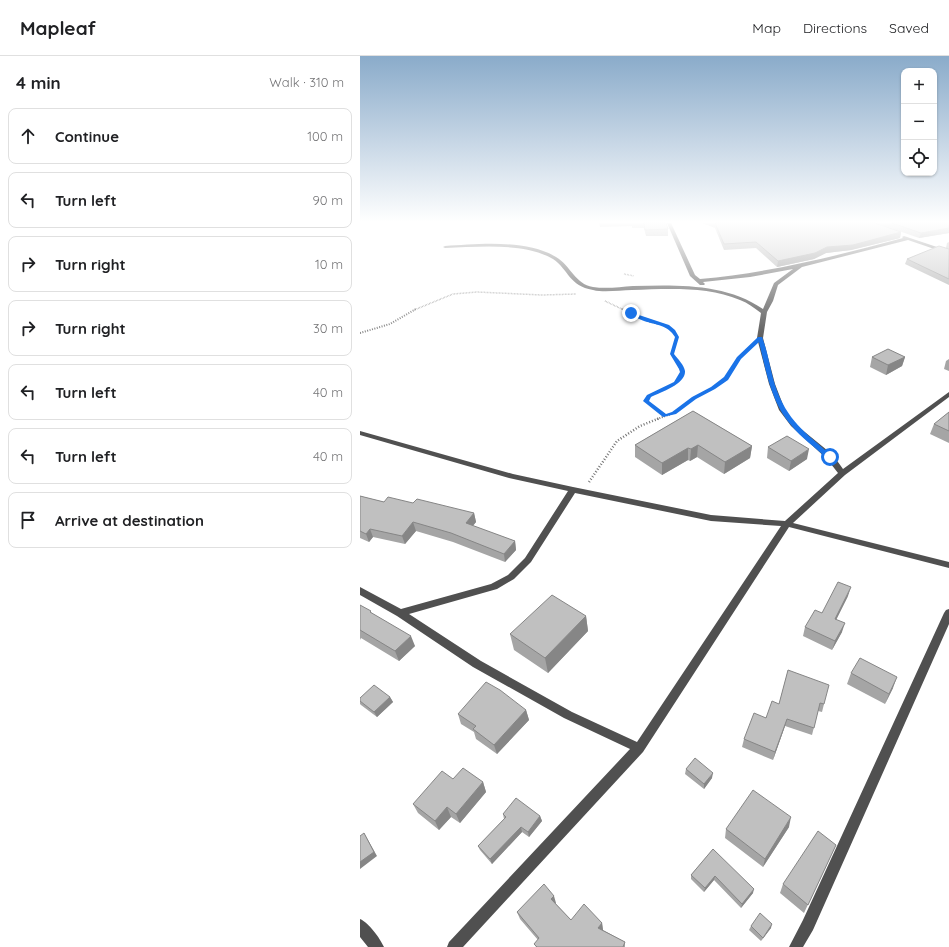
<!DOCTYPE html>
<html lang="en">
<head>
<meta charset="utf-8">
<style>
	body { margin:0; font-family:Quicksand,sans-serif; background:#f6f6f6; color:#202124 }
	.controls { position:absolute; right:12px; top:12px; display:grid; overflow:hidden; border-radius:8px; box-shadow:0 1px 3px #0004 }
	.controls button { width:36px; height:36px; display:grid; place-items:center; padding:0; border:0; border-bottom:1px solid #e0e0e0; background:#fff; color:#202124; font:20px sans-serif }
	.stop { position:absolute; width:12px; height:12px; margin:-9px; border:3px solid #1a73e8; border-radius:50%; background:#fff }
	.stop.end { background:#1a73e8; border-color:#fff; box-shadow:0 1px 4px #0008 }
	.list { margin:0; padding:0; list-style:none }
	h2 { display:flex; justify-content:space-between; align-items:center; height:52px; margin:0; padding:0 16px; font-size:17px }
	h2 small { font-size:13px; font-weight:400; color:#757577 }
	.list li { display:grid; grid-template-columns:26px 1fr auto; gap:12px; align-items:center; box-sizing:border-box; height:56px; margin:0 8px 8px; padding:0 8px; border:1px solid #e0e0e0; border-radius:8px }
	.list b { display:block; font-size:15px; white-space:nowrap }
	.list em { font-size:13px; font-style:normal; color:#757577 }
	.icon { flex:none; width:22px; height:22px; fill:none; stroke:currentColor; stroke-width:2; stroke-linecap:round; stroke-linejoin:round }
	.map { position:relative; flex:none; width:589px; height:891px; overflow:hidden }
	header { display:flex; align-items:center; gap:24px; box-sizing:border-box; height:56px; padding:0 20px; background:#fff; border-bottom:1px solid #e0e0e0 }
	header strong { font-size:19px }
	nav { display:flex; gap:22px; margin-inline-start:auto; font-size:14px }
	main { display:flex }
	aside { flex:1; background:#fff }
	.map>svg:first-child { display:block }
	.lines { fill:none; stroke-linecap:round; stroke-linejoin:round }
	.path-far2 { stroke:#727272; stroke-width:1.5; stroke-dasharray:0.5 1; stroke-linecap:butt }
	.path-far1 { stroke:#727272; stroke-width:2; stroke-dasharray:1 1.5; stroke-linecap:butt }
	.path { stroke:#727272; stroke-width:2.5; stroke-dasharray:1 2; stroke-linecap:butt }
	.street { fill:#505050; fill-rule:evenodd }
	.wall { fill:#a5a5a5 }
	.shaded-wall { fill:#868686 }
	.building { fill:#c0c0c0; stroke:#868686 }
	.route { fill:#1a73e8 }
</style>
</head>
<body>
<header>
<strong>Mapleaf</strong>
<nav><a>Map</a><a>Directions</a><a>Saved</a></nav>
</header>
<main>
<aside>
<h2>4 min<small>Walk · 310 m</small></h2>
<ul class="list">
<li><svg class="icon" aria-label="ahead" viewBox="0 0 24 24"><path d="M12 20V5M6 11l6-6 6 6"/></svg><div><b>Continue</b></div><em>100 m</em></li>
<li><svg class="icon" aria-label="left" viewBox="0 0 24 24"><path d="M17 20v-9H6M10 6l-5 5 5 5"/></svg><div><b>Turn left</b></div><em>90 m</em></li>
<li><svg class="icon" aria-label="right" viewBox="0 0 24 24"><path d="M7 20v-9h11M14 6l5 5-5 5"/></svg><div><b>Turn right</b></div><em>10 m</em></li>
<li><svg class="icon" aria-label="right" viewBox="0 0 24 24"><path d="M7 20v-9h11M14 6l5 5-5 5"/></svg><div><b>Turn right</b></div><em>30 m</em></li>
<li><svg class="icon" aria-label="left" viewBox="0 0 24 24"><path d="M17 20v-9H6M10 6l-5 5 5 5"/></svg><div><b>Turn left</b></div><em>40 m</em></li>
<li><svg class="icon" aria-label="left" viewBox="0 0 24 24"><path d="M17 20v-9H6M10 6l-5 5 5 5"/></svg><div><b>Turn left</b></div><em>40 m</em></li>
<li><svg class="icon" aria-label="arrive" viewBox="0 0 24 24"><path d="M6 21V4h12l-3 4 3 4H6"/></svg><div><b>Arrive at destination</b></div></li>
</ul>
</aside>
<div class="map">
<svg width="589" height="891" viewBox="0 0 589 891">
	<rect width="100%" height="100%" fill="#fff"/>
	<g class="lines">
		<path class="path-far2" d="M264,218L274,220
			M245,245L264,254
			M54,254L93,238L117,236L182,239L216,238"/>
		<path class="path-far1" d="M262,253C269,257 277,261 285,264C298,269 310,267 317,281L312,298L323,317L313,329L289,340L286,345L304,359
			M0,277L30,268L56,253
			M297,363L314,357L334,342L353,332L366,322L379,302L390,291"/>
		<path class="path" d="M229,426L257,385L280,370L300,362"/>
		<path class="street" d="M307,167H311L335,219L340,223C409,217 476,200 543,182L542,181L544,180L589,195V198L548,184L442,211L418,229L413,245L407,256L403,282L415,328L425,354L435,368L473,399L483,413L589,336V341L485,419L433,467L589,506V512L429,471L283,696L103,891H87L89,886L270,693L204,662L113,611L37,560L0,539V531L41,553L131,528L148,519L165,502L208,435L149,422L0,379V375L153,418L213,431L351,459L425,465L478,417L467,403L431,370L419,354L409,328L397,282L401,257C394,252 388,247 380,244C347,230 307,233 272,234C260,234 245,237 233,234C209,230 209,214 193,203C164,186 117,191 85,192L83,191L85,190C118,188 166,183 196,201C211,210 215,228 233,231C246,233 260,231 273,230C317,229 365,227 403,253L414,227L433,213L390,221L343,226L345,228L344,229H340L330,220ZM215,437L351,465L421,470L277,686L212,656L121,605L49,558L137,533L154,523L171,506Z
			M589,553V568L453,874L443,891H429L443,864L584,557L586,554Z
			M0,863C9,867 20,882 24,891H8L0,881Z"/>
	</g>
	<path class="wall" d="M239,167H306L308,173V180H286L284,172H272V170L240,171Z
		M342,167H515L541,176L540,182L491,194L466,197L454,203L417,211L396,192L364,194L355,172Z
		M516,167H589V177L559,182Z
		M589,186V229L545,208L547,203L586,192L587,187Z
		M512,301H545L542,310L526,319L510,311Z
		M589,303V315L584,313L586,305Z
		M333,355L392,390L390,402L364,418L337,401L330,405L328,404L302,419L275,401V389Z
		M589,356V387L570,378L574,368Z
		M408,391L447,403L429,415L407,402Z
		M0,440L24,446L53,447L114,457L116,466L113,470L155,485L156,494L145,506L93,486L56,475L45,488L13,481L9,486L0,482Z
		M488,540L476,564L482,576L472,594L443,580L445,571L462,557Z
		M0,549L12,557L55,590L39,605L1,582L0,584Z
		M226,560L228,575L188,617L154,594L150,578Z
		M428,614L464,648L462,656L458,655L452,679L425,670L413,704L382,691L384,683L419,648Z
		M491,617L533,632L525,648L487,628Z
		M30,641L33,646L17,661L1,649L0,648V642Z
		M166,654L169,664L137,698L116,683L114,676L101,668L98,658Z
		M326,713L352,722L344,733L325,718Z
		M123,726L126,736L100,767L91,761L79,774L58,757L53,748Z
		M143,758L180,760L182,765L169,781L162,776L132,808L120,794L118,790L144,763Z
		M429,771L403,811L365,782L366,773Z
		M476,789L444,857L420,837L423,828Z
		M353,793L393,837L381,852L354,824L344,836L331,823V819Z
		M195,847L211,864L242,867L243,874L265,886V891H176L174,888L178,884L160,863L157,856L196,847Z
		M391,870L411,872L401,885L389,874Z"/>
	<path class="shaded-wall" d="M589,172V177L559,182L561,177Z
		M541,176L540,182L491,194L466,197L454,203L417,211L418,205L467,191Z
		M545,301L542,310L526,319L528,309Z
		M338,389L337,401L330,405L331,393Z
		M392,390L390,402L364,418L365,406Z
		M328,392V404L302,419V407Z
		M449,393L447,403L429,415L431,405Z
		M114,457L116,466L108,475L106,467Z
		M53,466L56,475L45,488L42,480Z
		M10,473L13,481L9,486L6,478Z
		M155,485L156,494L145,506L144,498Z
		M491,531L488,540L472,572L475,563Z
		M226,560L228,575L188,617L185,602Z
		M485,567L482,576L472,594L475,585Z
		M51,580L55,590L39,605L35,595Z
		M537,621L533,632L525,648L529,638Z
		M30,641L33,646L17,661L14,656Z
		M166,654L169,664L137,698L134,689Z
		M427,663L425,670L413,704L415,696Z
		M353,717L352,722L344,733V728Z
		M123,726L126,736L100,767L96,758Z
		M87,751L91,761L79,774L75,765Z
		M180,760L182,765L169,781L168,776Z
		M431,761L429,771L403,811L405,803Z
		M161,771L162,776L132,808L130,803Z
		M4,777L17,800L0,813V806Z
		M355,820L354,824L344,836L345,832Z
		M394,833L393,837L381,852L382,848Z
		M194,840L196,847L193,850L191,843Z
		M242,867L243,874L239,878L238,872Z
		M412,868L411,872L401,885L403,882Z"/>
	<path class="building" d="M284,167H306L308,173L285,174Z
		M355,167H515L541,176L493,189L467,191L455,197L418,205L396,186L364,188Z
		M532,167H589V172L561,177Z
		M579,190L589,193V223L547,203Z
		M528,293L545,301L528,309L512,301Z
		M333,355L392,390L365,406L338,389L331,393L328,392L302,407L275,389Z
		M589,356V375L574,368Z
		M427,380L449,393L431,405L408,391Z
		M0,440L24,446L28,441L53,447L57,443L114,457L106,467L155,485L144,498L91,477L53,466L42,480L10,473L6,478L0,475Z
		M478,526L491,531L475,563L485,567L475,585L445,571L455,554L462,557Z
		M192,539L226,560L185,602L150,578Z
		M0,549L11,555L10,556L51,580L35,595L0,574Z
		M500,602L537,621L529,638L491,617Z
		M428,614L469,629L464,648L460,647L454,672L427,663L415,696L384,683L394,657L406,662L412,645L419,648Z
		M126,626L140,634L166,654L134,689L113,673L116,670L98,658Z
		M14,629L30,641L14,656L0,645V642Z
		M335,702L353,717L344,728L326,713Z
		M103,712L123,726L96,758L87,751L75,765L53,748L82,715L93,723Z
		M393,734L431,761L405,803L366,773Z
		M156,742L180,760L168,776L161,771L130,803L118,790L146,761L143,758Z
		M458,775L476,789L448,849L423,828Z
		M4,777L14,796L0,806V780Z
		M353,793L394,833L382,848L355,820L345,832L331,819Z
		M184,828L194,840L191,843L211,864L224,848L242,867L238,872L265,886L263,891H177L174,888L179,882L157,856Z
		M400,857L412,868L403,882L391,870Z"/>
	<linearGradient id="sky" x2="0" y2="1"><stop stop-color="#8aabca"/><stop offset="0.57" stop-color="#fff"/><stop offset="1" stop-color="#fff" stop-opacity="0"/></linearGradient>
	<rect width="589" height="291" fill="url(#sky)"/>
	<path class="route" d="M270,256L309,269L315,274L319,281L314,298C318,303 324,309 325,315C326,328 301,336 291,341L289,345L306,358L312,356L332,341L351,331L364,321L377,301L398,281H402C408,296 410,313 415,329C427,365 445,376 472,400V403H468C456,392 441,382 431,369C411,346 406,315 399,286L381,303L368,324L355,333L336,343L316,358L303,361L283,345L287,339L314,326L320,316L319,313L310,298L315,281C308,269 296,269 284,265C279,263 275,261 270,258Z"/>
</svg>
<div class="controls">
<button>+</button>
<button>−</button>
<button><svg class="icon" aria-label="locate" viewBox="0 0 24 24"><circle cx="12" cy="12" r="6"/><path d="M12 2v4M12 18v4M2 12h4M18 12h4"/></svg></button>
</div>
<div class="stop" style="left:470px;top:401px"></div>
<div class="stop end" style="left:271px;top:257px"></div>
</div>
</main>
</body>
</html>
